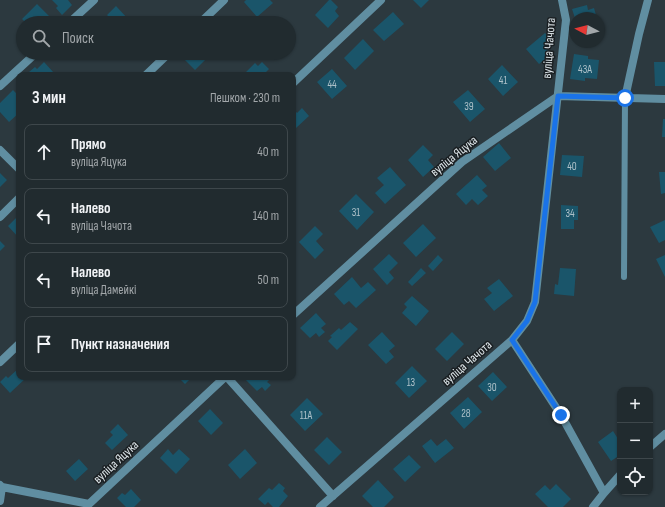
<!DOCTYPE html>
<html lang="ru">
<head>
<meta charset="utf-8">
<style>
	body { margin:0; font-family:"Sofia Sans Condensed",sans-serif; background:#293337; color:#f1f3f6 }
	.controls { position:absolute; right:12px; bottom:12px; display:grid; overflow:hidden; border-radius:8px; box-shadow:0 1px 3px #0004 }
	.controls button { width:36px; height:36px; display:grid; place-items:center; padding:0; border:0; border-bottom:1px solid #3e474b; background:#212b2f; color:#f1f3f6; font:20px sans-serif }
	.compass { position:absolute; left:569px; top:12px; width:36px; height:36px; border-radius:50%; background:#212b2f; box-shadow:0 1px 3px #0004; rotate:277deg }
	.stop { position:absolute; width:12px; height:12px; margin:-9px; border:3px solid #1a73e8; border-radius:50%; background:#fff }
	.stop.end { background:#1a73e8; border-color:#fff; box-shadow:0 1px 4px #0008 }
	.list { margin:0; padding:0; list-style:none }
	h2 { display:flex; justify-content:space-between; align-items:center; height:52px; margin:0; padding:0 16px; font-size:17px }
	h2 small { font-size:13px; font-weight:400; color:#a2a7aa }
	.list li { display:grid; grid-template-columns:26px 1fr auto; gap:12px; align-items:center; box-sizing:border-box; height:56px; margin:0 8px 8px; padding:0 8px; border:1px solid #3e474b; border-radius:8px }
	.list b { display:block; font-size:15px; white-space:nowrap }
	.list p { margin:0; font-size:13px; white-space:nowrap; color:#a2a7aa }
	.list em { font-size:13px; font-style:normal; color:#a2a7aa }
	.icon { flex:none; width:22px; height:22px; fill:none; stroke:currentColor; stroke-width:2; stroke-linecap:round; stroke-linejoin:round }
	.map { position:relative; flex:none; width:665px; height:507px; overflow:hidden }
	.search { position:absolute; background:#212b2f; box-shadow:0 1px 3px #0004; left:16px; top:16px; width:280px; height:44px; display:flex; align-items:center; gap:10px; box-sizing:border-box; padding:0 14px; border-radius:22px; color:#a2a7aa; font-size:15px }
	.panel { position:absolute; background:#212b2f; box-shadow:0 1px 3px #0004; left:16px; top:72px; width:280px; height:308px; border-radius:8px }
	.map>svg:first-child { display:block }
	.building { fill:#1a556a }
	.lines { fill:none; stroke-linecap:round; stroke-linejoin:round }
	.service { stroke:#608ea1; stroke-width:6 }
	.minor { stroke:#608ea1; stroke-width:8 }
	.route { stroke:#1a73e8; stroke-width:5 }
	.labels { text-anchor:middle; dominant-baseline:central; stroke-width:3; stroke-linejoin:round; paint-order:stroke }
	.number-label { font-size:11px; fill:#acc0c8 }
	.street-label { font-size:13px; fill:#dce4e8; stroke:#1a1f22 }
</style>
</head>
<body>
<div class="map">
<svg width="665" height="507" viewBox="0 0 665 507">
	<rect width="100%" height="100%" fill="#2c393f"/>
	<path class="building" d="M52,0H68L72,5L62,15L56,8L58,6Z
		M246,0H270L273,3L257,17L244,2Z
		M329,0H331L338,7L335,11L339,16L328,28L315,15Z
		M413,0H429L421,8Z
		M37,4L50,17L43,23H26L22,19Z
		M587,5L588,10L594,8L596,15L590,18H575L572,9Z
		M116,6L129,20L126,23H115L107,15Z
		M393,12L404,24L384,41L373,30Z
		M545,33L554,43L547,49L552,54L539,64L526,49Z
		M363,39L374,51L355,70L344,58Z
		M66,53H81L77,57L75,55L71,58Z
		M186,53H201L206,59L195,70L182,57Z
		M574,54L588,56V59L599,60L597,79L585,78V81L570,79Z
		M44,62L54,73L52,75H30L31,74L29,72L35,67L37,69Z
		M262,62L269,69L264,74L266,75H247L245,73L255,63L258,66Z
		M654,62H665V86H655Z
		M502,65L518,82L503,96L488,79Z
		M332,69L347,86L332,99L317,82Z
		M13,90L19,96V102L16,104L19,107V113L9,122L0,112V103Z
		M468,90L485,109L470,122L453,102Z
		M293,108L297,113L302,108L309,116L296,128L293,125Z
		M663,119H665V137H662Z
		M499,143L511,158L495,171L483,157Z
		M423,145L433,155L428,160L434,167L423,177L408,160Z
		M562,155L584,156L582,177L560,175Z
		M390,167L406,185L385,204L375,193L384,185L377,178Z
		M659,172H665V193L661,194Z
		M0,173L7,180L0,187Z
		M477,175L487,186L482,190L488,196L478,205L472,199L466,205L456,194Z
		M356,194L374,212L357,230L339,211Z
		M561,205L578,206V220H574V229H561Z
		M19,215V238L8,226Z
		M665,220V240L659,243L650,227Z
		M423,224L436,238L416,257L403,243Z
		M315,226L323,234L316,241L324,250L315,259L299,242Z
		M0,241L5,246L0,251Z
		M389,254L398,263L389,272L394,278L387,285L373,269Z
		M438,255L443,260L433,271L428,266Z
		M665,255V277L656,259Z
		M421,268L426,273L412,286L408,282Z
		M560,268L576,269L574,296L554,294L555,284L558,285Z
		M352,277L361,288L368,282L376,290L356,308L349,301L344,305L334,294Z
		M499,279L513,296L494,311L484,299L492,293L487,288Z
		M412,296L429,311L416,326L402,313L407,307L404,304Z
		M316,313L326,324L321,328L325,332L319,337L316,333L310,338L300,328Z
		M350,322L358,329L337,350L328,341L332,337L330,336L339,328L341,330Z
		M382,332L395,346L389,351L394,357L386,364L368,345Z
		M452,332L464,344L447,361L435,349Z
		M412,366L427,381L409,398L395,383Z
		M19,368V377H27L10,393L0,382L6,376L8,378Z
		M493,372L507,387L492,401L478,386Z
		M178,377H192L185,384Z
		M246,377H272L267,382L271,385L265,391L262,387L257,391L245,379Z
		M468,397L482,412L464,429L450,413Z
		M307,398L323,414L305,431L290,415Z
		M210,409L223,423L211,435L198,421Z
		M118,424L128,435L112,450L105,443L113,435L110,432Z
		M613,431L620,442V455L611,461L598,442Z
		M327,437L342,452L329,465L314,450Z
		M431,439L437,446L446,439L454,448L435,463L422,446Z
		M168,449L173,455L179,449L190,459L176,474L160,458Z
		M245,449L257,463L240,479L228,465Z
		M409,455L421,467L405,482L393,469Z
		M79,459L88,469L75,481L66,471Z
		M378,480L394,497L384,507H373L362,496Z
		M279,483L285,488L283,491L288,496L279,507H273L268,502L265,505L258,499L269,488L272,490Z
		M556,484L571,499L563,507H548L535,494L545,485L550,490Z
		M131,489L141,500L134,507H126L117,498L122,493L125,495Z"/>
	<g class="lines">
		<path class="service" d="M624,277L625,98"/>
		<path class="minor" d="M69,23L94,0
			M200,23L224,0
			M146,75L169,53
			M293,83L381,0
			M0,86L36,53
			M625,98L639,34L648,0
			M0,150L19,169
			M0,217L19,198
			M293,315L462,162L558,96L665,99
			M512,340L561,415L604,493L593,507
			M0,362L19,344
			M227,377L333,496
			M650,447L665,434
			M0,485L2,487L0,501
			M2,487L89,504L225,377
			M604,493L620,475
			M320,507L512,340L527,321L535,302L566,20L562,0"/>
	</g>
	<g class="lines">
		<path class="route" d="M561,415L512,340L527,321L535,302L558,96L625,98"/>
	</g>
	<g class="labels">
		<g class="number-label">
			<text x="585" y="69">43А</text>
			<text x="503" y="80">41</text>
			<text x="332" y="84">44</text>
			<text x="469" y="106">39</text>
			<text x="572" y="166">40</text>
			<text x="356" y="212">31</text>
			<text x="570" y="213">34</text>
			<text x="411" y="382">13</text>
			<text x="492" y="387">30</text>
			<text x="466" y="413">28</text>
			<text x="306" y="415">11А</text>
		</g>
		<g class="street-label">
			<text transform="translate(549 48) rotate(-86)">вуліца Чачота</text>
			<text transform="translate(454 156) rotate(-39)">вуліца Яцука</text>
			<text transform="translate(467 363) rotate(-41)">вуліца Чачота</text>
			<text transform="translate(116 462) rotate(-43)">вуліца Яцука</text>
		</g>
	</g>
</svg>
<div class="controls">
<button>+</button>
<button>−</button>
<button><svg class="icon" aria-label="locate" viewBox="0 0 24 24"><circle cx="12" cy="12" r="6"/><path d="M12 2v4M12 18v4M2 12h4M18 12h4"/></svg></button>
</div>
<svg class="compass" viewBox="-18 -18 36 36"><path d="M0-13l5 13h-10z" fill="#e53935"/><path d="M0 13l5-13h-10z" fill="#a2a7aa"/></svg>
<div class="stop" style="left:625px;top:98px"></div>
<div class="stop end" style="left:561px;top:415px"></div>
<div class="search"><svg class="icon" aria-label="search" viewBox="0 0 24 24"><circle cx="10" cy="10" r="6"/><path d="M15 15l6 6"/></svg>Поиск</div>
<section class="panel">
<h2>3 мин<small>Пешком · 230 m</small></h2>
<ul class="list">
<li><svg class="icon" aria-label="ahead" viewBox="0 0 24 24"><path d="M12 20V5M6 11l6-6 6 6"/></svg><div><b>Прямо</b><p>вуліца Яцука</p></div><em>40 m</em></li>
<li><svg class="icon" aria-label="left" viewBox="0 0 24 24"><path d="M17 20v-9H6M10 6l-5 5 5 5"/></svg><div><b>Налево</b><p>вуліца Чачота</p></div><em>140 m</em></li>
<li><svg class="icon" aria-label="left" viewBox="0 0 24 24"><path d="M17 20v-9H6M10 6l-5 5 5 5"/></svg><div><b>Налево</b><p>вуліца Дамейкі</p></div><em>50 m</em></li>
<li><svg class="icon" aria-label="arrive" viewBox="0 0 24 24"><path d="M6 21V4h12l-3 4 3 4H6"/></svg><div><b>Пункт назначения</b></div></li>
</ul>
</section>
</div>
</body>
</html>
